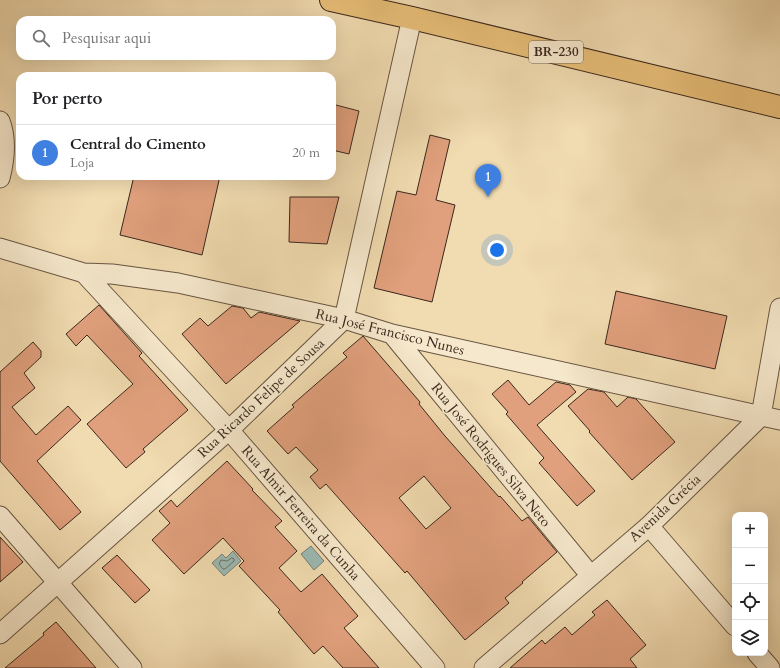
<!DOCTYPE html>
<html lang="pt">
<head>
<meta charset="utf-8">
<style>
	body { margin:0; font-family:Cardo,serif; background:#f6f6f6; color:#202124 }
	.controls { position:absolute; right:12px; bottom:12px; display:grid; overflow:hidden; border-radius:8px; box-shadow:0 4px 16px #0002 }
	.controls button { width:36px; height:36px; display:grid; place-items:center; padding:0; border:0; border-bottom:1px solid #e0e0e0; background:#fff; color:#202124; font:20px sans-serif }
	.you { position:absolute; left:497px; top:250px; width:14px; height:14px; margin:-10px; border:3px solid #fff; border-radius:50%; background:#1a73e8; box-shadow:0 0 0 6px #1a73e833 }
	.badge { display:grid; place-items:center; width:26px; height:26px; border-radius:50%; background:#0f766e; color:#fff; font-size:13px; font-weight:700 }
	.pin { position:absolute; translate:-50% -33px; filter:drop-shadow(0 1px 2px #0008) }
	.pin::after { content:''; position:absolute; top:21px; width:14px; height:12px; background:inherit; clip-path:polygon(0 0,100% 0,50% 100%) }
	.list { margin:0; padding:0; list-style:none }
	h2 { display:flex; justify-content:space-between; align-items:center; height:52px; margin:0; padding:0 16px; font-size:17px }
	h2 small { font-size:13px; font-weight:400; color:#757577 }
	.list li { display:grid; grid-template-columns:26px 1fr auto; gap:12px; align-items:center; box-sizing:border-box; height:56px; padding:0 16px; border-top:1px solid #e0e0e0 }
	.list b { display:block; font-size:15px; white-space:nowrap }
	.list p { margin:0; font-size:13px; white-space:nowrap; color:#757577 }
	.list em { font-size:13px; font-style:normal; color:#757577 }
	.icon { flex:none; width:22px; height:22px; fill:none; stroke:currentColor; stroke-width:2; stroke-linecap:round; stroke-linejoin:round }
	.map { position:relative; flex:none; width:780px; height:668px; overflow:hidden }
	.search { position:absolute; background:#fff; box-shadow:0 4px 16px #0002; left:16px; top:16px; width:320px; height:44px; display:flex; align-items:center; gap:10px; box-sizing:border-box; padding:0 14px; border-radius:12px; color:#757577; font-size:15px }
	.panel { position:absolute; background:#fff; box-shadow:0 4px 16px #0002; left:16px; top:72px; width:320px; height:108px; border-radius:12px }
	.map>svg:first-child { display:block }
	.water { fill:#9cb9b3; stroke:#757f77 }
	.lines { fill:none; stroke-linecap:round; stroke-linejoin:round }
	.shore { stroke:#6b7068; stroke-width:1 }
	.building { fill:#e1a07d; stroke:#3a281d; fill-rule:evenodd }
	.street-casing { stroke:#685542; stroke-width:21 }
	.highway-casing { stroke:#3a281d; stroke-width:24 }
	.street { stroke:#f6e8cc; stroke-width:19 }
	.highway { stroke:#e8be78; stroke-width:22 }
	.labels { text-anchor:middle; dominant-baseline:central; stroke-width:3.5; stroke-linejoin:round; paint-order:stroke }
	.shield { fill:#f6e8cc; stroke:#726252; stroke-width:1 }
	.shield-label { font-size:13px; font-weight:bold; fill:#3a281d }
	.street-label { font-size:14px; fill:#3a281d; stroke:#f6e8cc }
</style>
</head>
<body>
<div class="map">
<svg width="780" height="668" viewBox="0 0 780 668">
	<rect width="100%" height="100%" fill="#f1dbb0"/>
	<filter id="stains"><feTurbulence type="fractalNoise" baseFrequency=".005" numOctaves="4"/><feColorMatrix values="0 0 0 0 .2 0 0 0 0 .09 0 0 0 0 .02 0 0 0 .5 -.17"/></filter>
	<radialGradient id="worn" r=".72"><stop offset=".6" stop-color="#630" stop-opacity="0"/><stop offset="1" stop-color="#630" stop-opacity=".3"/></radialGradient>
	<path class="water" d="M311,546L324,561L314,570L301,554Z
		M233,551L241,561L224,576L212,563L222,554L226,558Z"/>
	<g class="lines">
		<path class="shore" d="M232,558L234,559V561L225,569H223L219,564L221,560L227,561Z"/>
	</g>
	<path class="building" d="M332,104L359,111L349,154L332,150Z
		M430,135L450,140L436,200L455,205L432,302L374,288L397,191L416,195Z
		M134,176H220L202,255L120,235Z
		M290,197H339L327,244L289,242Z
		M616,291L727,316L715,369L605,344Z
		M99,305L142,353L139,356L188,410L143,449L145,452L126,468L87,424L133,384L87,335L76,346L66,334Z
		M232,306L243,308L251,318L259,312L300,321L226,384L182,334L200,318L208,326Z
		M363,336L420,402L419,404L445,436L499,497L500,496L522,521L528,517L557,552L522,582L523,583L505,598L509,603L465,640L407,571L405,573L326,484L320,489L310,477L318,470L296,447L288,454L267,431L294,407L292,405L347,357L343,353ZM424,476L451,508L426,529L399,498Z
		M33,342L41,351V357L24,373L35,388L12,407L36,435L68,406L81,420L37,461L81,512L60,530L0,461V372Z
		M508,380L529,405L556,382L570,385L576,392L537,425L595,491L577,506L539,463L544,458L506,414L508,412L492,394Z
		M588,389L604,392L617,407L628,397L636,399L675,442L632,480L589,432L590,431L568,406Z
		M227,461L253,489L252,490L282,521L275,527L297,551L279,568L301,592L322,574L358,616L344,628L379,668H343L323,646L314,654L278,612L280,610L239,566L244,561L223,538L184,574L152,540L170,523L159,511L171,500L177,507Z
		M0,537L23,562L0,582Z
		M117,555L150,590L135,603L102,568Z
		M607,600L646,645L630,659L637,668H510L542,640L545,644L565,627L572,635L595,615L592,612Z
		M56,622L96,668H5L44,635L43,633Z"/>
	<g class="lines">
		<defs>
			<path id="street" d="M0,121C7,139 5,159 0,178
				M0,248L84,273L112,274L178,283L344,319L392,334L780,420
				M84,273L229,430L435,668
				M392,334L591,576
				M0,516L132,668
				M649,526L735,626
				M0,634L229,430L344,319L412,18
				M757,653L770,668
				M484,668L649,526L761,416L780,308"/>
			<path id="highway" d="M331,0L412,18L780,107"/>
		</defs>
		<use href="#street" class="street-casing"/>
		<use href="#highway" class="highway-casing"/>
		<use href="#street" class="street"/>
		<use href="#highway" class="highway"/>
	</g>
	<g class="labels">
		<rect class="shield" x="529" y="41" width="54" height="22" rx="3"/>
		<g class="shield-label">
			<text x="556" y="52">BR-230</text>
		</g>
		<g class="street-label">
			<text transform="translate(390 332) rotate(14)">Rua José Francisco Nunes</text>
			<text transform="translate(261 398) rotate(-43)">Rua Ricardo Felipe de Sousa</text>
			<text transform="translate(491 455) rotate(51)">Rua José Rodrigues Silva Neto</text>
			<text transform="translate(665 508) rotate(-43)">Avenida Grécia</text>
			<text transform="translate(301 513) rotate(49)">Rua Almir Ferreira da Cunha</text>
		</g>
	</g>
	<rect width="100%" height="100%" filter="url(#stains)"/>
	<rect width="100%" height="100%" fill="url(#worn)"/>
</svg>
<div class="controls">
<button>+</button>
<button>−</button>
<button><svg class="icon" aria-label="locate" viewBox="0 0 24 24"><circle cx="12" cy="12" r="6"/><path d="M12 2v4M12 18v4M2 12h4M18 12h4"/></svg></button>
<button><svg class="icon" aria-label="layers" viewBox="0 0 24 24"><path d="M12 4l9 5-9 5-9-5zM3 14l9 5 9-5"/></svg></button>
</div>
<div class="you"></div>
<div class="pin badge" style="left:488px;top:197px;background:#3f7fe0">1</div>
<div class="search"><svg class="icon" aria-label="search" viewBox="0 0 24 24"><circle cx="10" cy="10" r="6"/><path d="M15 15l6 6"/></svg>Pesquisar aqui</div>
<section class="panel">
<h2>Por perto<small></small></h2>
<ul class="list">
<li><span class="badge" style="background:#3f7fe0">1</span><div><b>Central do Cimento</b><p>Loja</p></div><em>20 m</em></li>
</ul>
</section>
</div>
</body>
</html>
